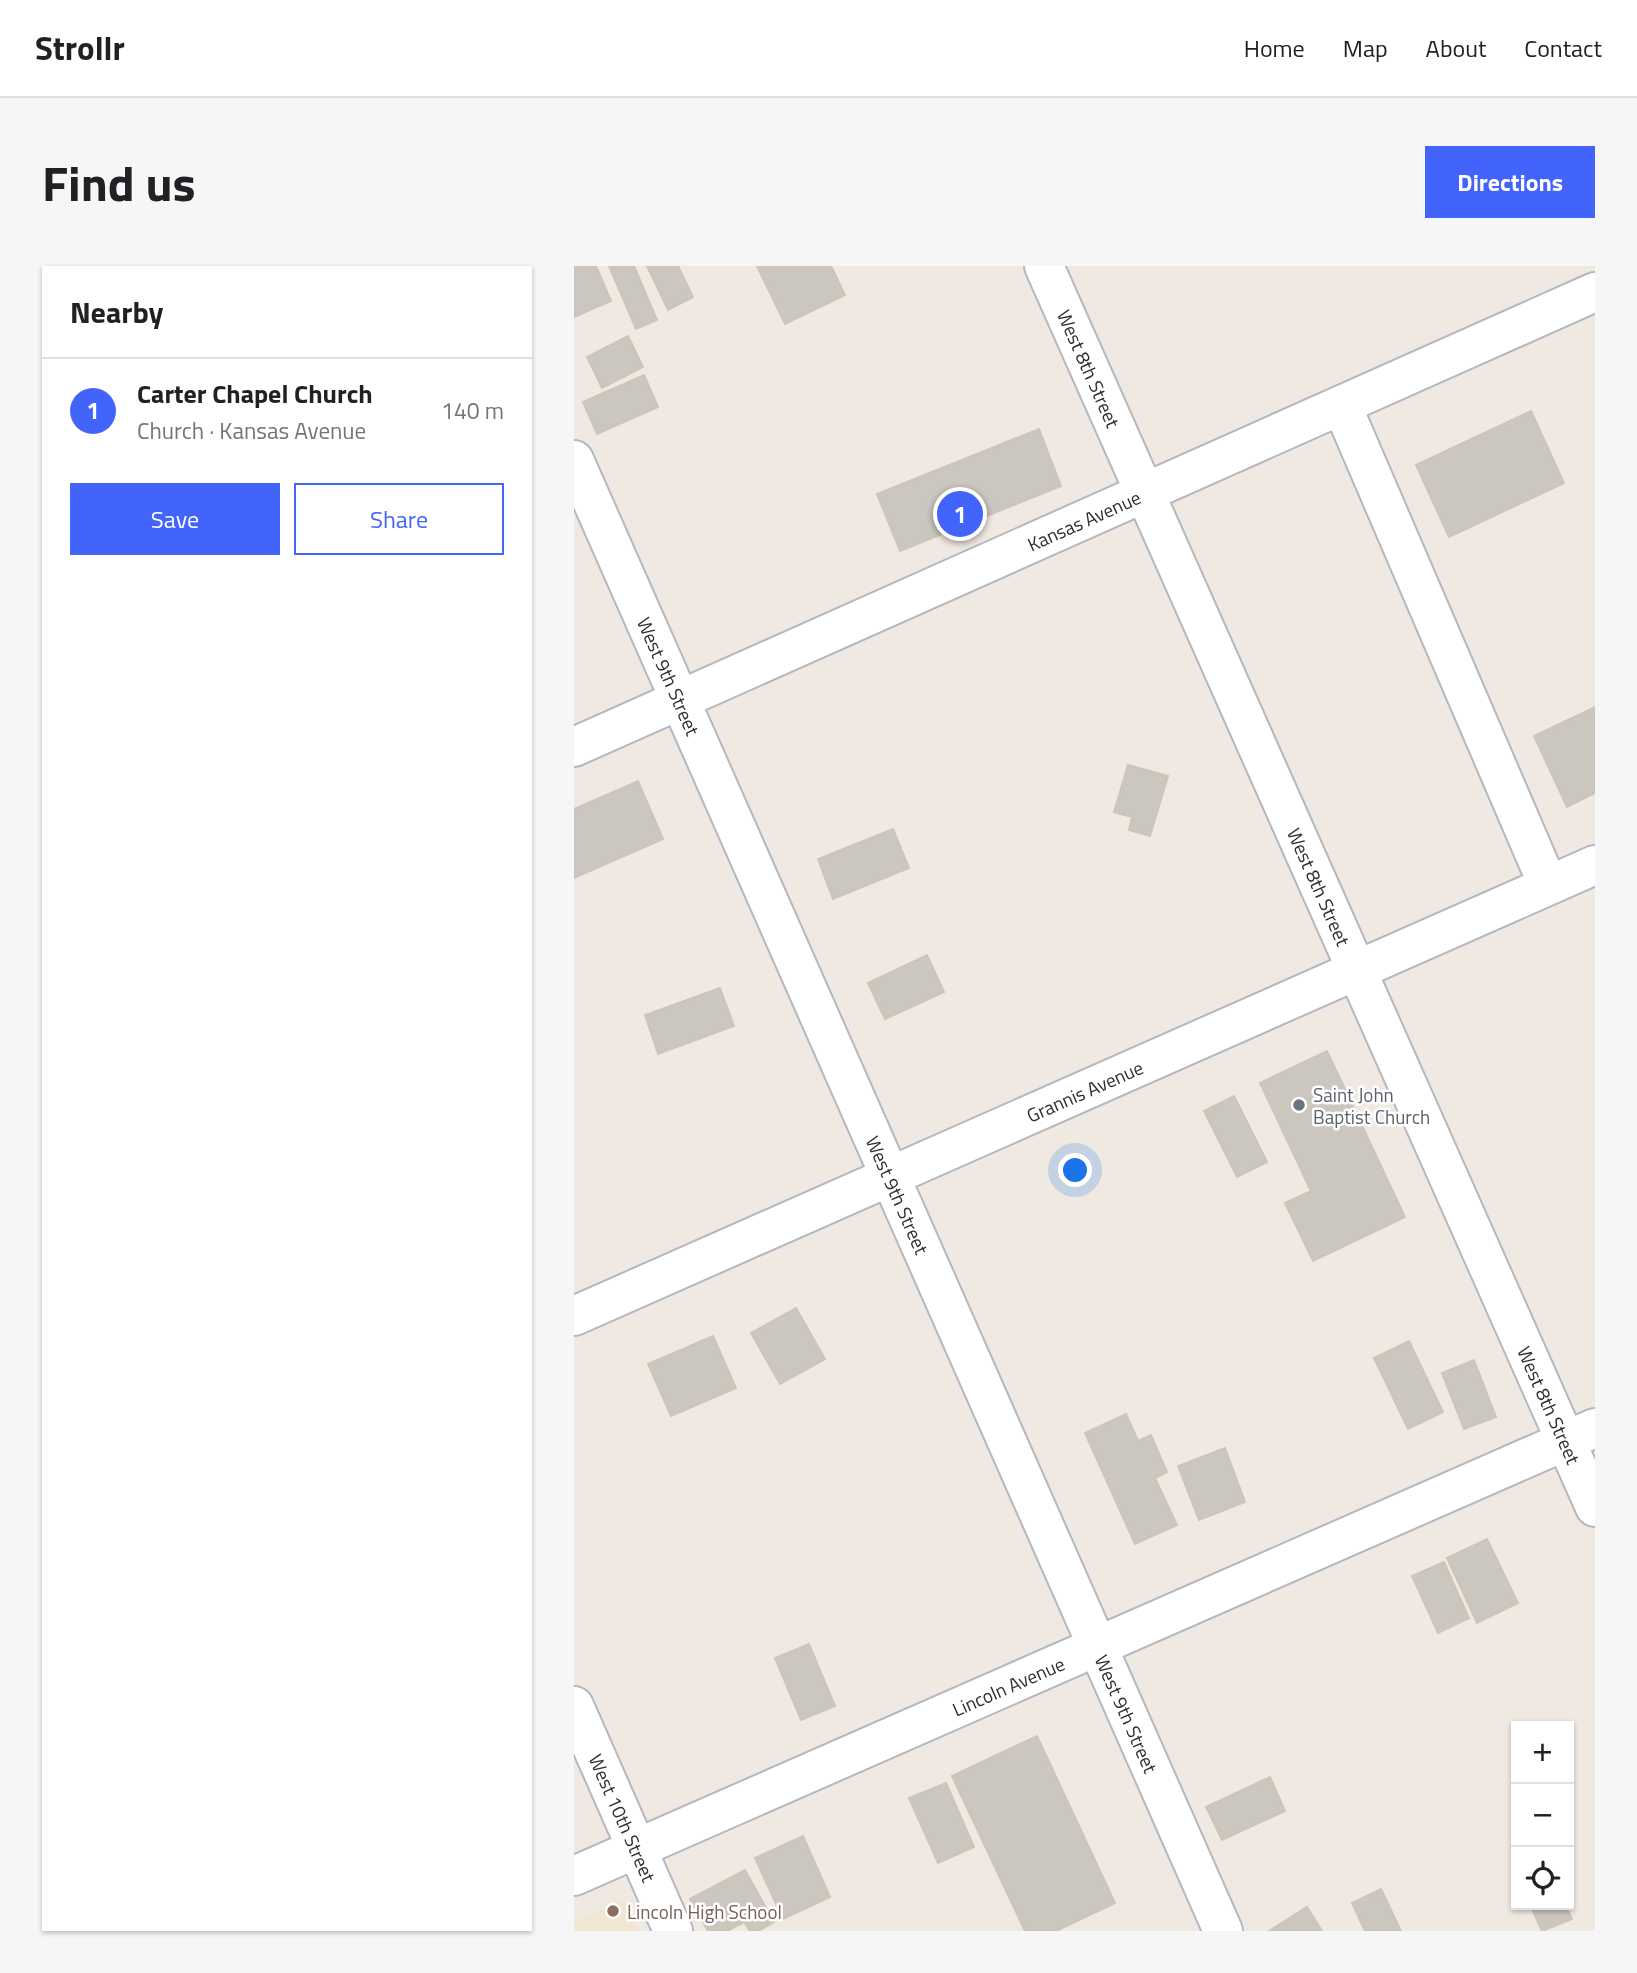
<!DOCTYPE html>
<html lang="en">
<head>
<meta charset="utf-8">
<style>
	body { margin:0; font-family:"Titillium Web",sans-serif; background:#f6f6f6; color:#202124 }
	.controls { position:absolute; right:21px; bottom:21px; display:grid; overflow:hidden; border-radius:0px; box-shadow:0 2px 5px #0004 }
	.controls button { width:63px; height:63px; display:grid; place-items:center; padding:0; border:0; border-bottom:2px solid #e0e0e0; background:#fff; color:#202124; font:35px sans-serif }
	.you { position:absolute; left:502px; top:905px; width:24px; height:24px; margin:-18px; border:5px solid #fff; border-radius:50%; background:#1a73e8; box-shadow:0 0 0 10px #1a73e833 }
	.badge { display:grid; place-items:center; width:46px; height:46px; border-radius:50%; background:#4264fb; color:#fff; font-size:23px; font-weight:700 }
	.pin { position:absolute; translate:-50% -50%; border:4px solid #fff; box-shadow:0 2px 7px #0006 }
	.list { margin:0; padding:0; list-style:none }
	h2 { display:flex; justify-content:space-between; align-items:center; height:91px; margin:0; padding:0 28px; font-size:30px }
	h2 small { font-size:23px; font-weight:400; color:#757577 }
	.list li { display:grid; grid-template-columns:46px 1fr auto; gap:21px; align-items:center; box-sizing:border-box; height:105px; padding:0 28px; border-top:2px solid #e0e0e0 }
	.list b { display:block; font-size:26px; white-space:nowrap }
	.list p { margin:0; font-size:23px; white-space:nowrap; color:#757577 }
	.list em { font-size:23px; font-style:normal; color:#757577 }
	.actions { display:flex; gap:14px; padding:21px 28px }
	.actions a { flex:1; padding:16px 0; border:2px solid #4264fb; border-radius:0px; text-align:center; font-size:24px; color:#4264fb }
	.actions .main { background:#4264fb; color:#fff }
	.icon { flex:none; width:38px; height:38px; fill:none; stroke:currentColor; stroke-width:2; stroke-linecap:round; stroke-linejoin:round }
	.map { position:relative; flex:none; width:1021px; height:1665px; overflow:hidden; border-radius:0px }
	header { display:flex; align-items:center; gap:42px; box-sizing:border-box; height:98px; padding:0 35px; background:#fff; border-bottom:2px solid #e0e0e0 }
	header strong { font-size:33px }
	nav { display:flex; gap:38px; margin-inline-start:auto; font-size:24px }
	.intro { display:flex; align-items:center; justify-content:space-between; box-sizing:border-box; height:168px; padding:0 42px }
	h1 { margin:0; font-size:49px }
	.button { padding:18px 32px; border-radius:0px; background:#4264fb; color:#fff; font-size:24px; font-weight:700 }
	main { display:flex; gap:42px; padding:0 42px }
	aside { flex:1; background:#fff; border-radius:0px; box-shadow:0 2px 5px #0004 }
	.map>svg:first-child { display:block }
	.education { fill:#f0e6d1 }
	.building { fill:#cbc7bf; stroke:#cbc5ba; stroke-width:2 }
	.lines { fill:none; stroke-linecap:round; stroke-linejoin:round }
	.minor-casing { stroke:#b4b7c1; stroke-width:42 }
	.minor { stroke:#fff; stroke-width:38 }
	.worship-dot { fill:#6b7280; stroke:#fff; stroke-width:2.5 }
	.education-dot { fill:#8d6e63; stroke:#fff; stroke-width:2.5 }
	.labels { text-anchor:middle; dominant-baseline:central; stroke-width:5; stroke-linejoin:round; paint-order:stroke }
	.street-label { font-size:19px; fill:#2e2e2e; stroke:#fff }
	.worship-label { font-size:19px; fill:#5b616d; stroke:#fff; text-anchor:start }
	.education-label { font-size:19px; fill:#785e54; stroke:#fff; text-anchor:start }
</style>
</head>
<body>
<header>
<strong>Strollr</strong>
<nav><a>Home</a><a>Map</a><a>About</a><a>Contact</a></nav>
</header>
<div class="intro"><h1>Find us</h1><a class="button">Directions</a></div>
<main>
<aside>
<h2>Nearby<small></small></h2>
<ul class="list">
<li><span class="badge">1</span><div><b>Carter Chapel Church</b><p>Church · Kansas Avenue</p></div><em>140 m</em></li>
</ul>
<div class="actions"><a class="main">Save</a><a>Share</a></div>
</aside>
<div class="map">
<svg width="1021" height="1665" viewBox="0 0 1021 1665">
	<rect width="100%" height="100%" fill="#efe9e1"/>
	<path class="education" d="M49,1634L63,1665H0V1656Z"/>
	<path class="building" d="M0,0H22L37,35L0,51Z
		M35,0H60L83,54L62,63Z
		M73,0H104L119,31L94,44Z
		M183,0H257L271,29L211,58Z
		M54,70L69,101L28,122L13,91Z
		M70,109L84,141L23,168L9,136Z
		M957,145L990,217L875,271L842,199Z
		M465,163L487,220L326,285L303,228Z
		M1021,441V527L993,541L960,470Z
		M554,499L594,510L576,570L555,564L558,551L540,546Z
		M64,515L89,573L0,612V543Z
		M319,563L335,602L259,633L244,593Z
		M353,689L370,726L311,753L294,717Z
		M146,722L160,760L84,788L71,749Z
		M753,785L831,951L739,995L711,937L737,925L686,817Z
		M660,830L693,896L663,911L630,845Z
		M222,1042L251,1093L206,1118L177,1067Z
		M139,1070L162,1122L97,1150L74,1098Z
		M835,1075L869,1146L834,1163L800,1092Z
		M900,1094L922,1151L890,1163L868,1107Z
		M552,1148L564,1175L577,1169L593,1206L581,1212L603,1259L561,1278L511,1167Z
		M651,1182L671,1236L625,1254L604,1200Z
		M913,1273L944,1337L903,1357L873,1292Z
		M870,1296L895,1352L864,1367L838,1310Z
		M235,1378L261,1440L227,1454L201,1392Z
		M463,1470L541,1637L482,1665H451L378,1510Z
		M696,1511L711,1545L648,1574L632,1541Z
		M372,1517L400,1581L364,1597L335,1532Z
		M229,1570L256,1631L209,1653L181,1592Z
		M171,1604L200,1656L184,1665H176L170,1656L153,1665H134L116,1633Z
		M807,1623L827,1665H791L778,1637Z
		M956,1639H991L998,1653L968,1665Z
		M733,1641L748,1665H695Z"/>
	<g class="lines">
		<defs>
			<g id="minor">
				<path id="s1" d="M470,0L1021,1241"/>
				<path d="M768,140L974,619"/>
				<path id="s2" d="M0,194L649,1665"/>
				<path id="s3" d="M0,481L1021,26"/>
				<path id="s4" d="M0,1050L1021,599"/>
				<path id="s5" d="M0,1440L99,1665"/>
				<path id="s6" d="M0,1610L1021,1162"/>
			</g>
		</defs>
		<use href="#minor" class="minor-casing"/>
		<use href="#minor" class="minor"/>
	</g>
	<circle class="worship-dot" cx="725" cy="839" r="7"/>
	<circle class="education-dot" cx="39" cy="1645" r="7"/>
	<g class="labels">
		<g class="street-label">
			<text stroke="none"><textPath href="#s1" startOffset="112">West 8th Street</textPath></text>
			<text stroke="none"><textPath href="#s3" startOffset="558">Kansas Avenue</textPath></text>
			<text stroke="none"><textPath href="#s2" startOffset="236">West 9th Street</textPath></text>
			<text stroke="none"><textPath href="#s1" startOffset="679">West 8th Street</textPath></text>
			<text stroke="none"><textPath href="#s4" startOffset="558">Grannis Avenue</textPath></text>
			<text stroke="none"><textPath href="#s2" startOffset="803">West 9th Street</textPath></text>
			<text stroke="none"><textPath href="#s1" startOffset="1246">West 8th Street</textPath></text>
			<text stroke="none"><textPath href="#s6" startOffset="474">Lincoln Avenue</textPath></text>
			<text stroke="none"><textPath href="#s2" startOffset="1370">West 9th Street</textPath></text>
			<text stroke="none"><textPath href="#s5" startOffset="122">West 10th Street</textPath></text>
		</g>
		<g class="worship-label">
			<text x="739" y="828">Saint John<tspan x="739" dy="22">Baptist Church</tspan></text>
		</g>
		<g class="education-label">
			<text x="53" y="1645">Lincoln High School</text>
		</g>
	</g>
</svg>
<div class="controls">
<button>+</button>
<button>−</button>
<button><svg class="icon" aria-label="locate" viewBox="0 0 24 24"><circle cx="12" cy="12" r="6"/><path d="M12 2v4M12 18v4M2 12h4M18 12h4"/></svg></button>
</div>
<div class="you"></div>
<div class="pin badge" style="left:386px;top:248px">1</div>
</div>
</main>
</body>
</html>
